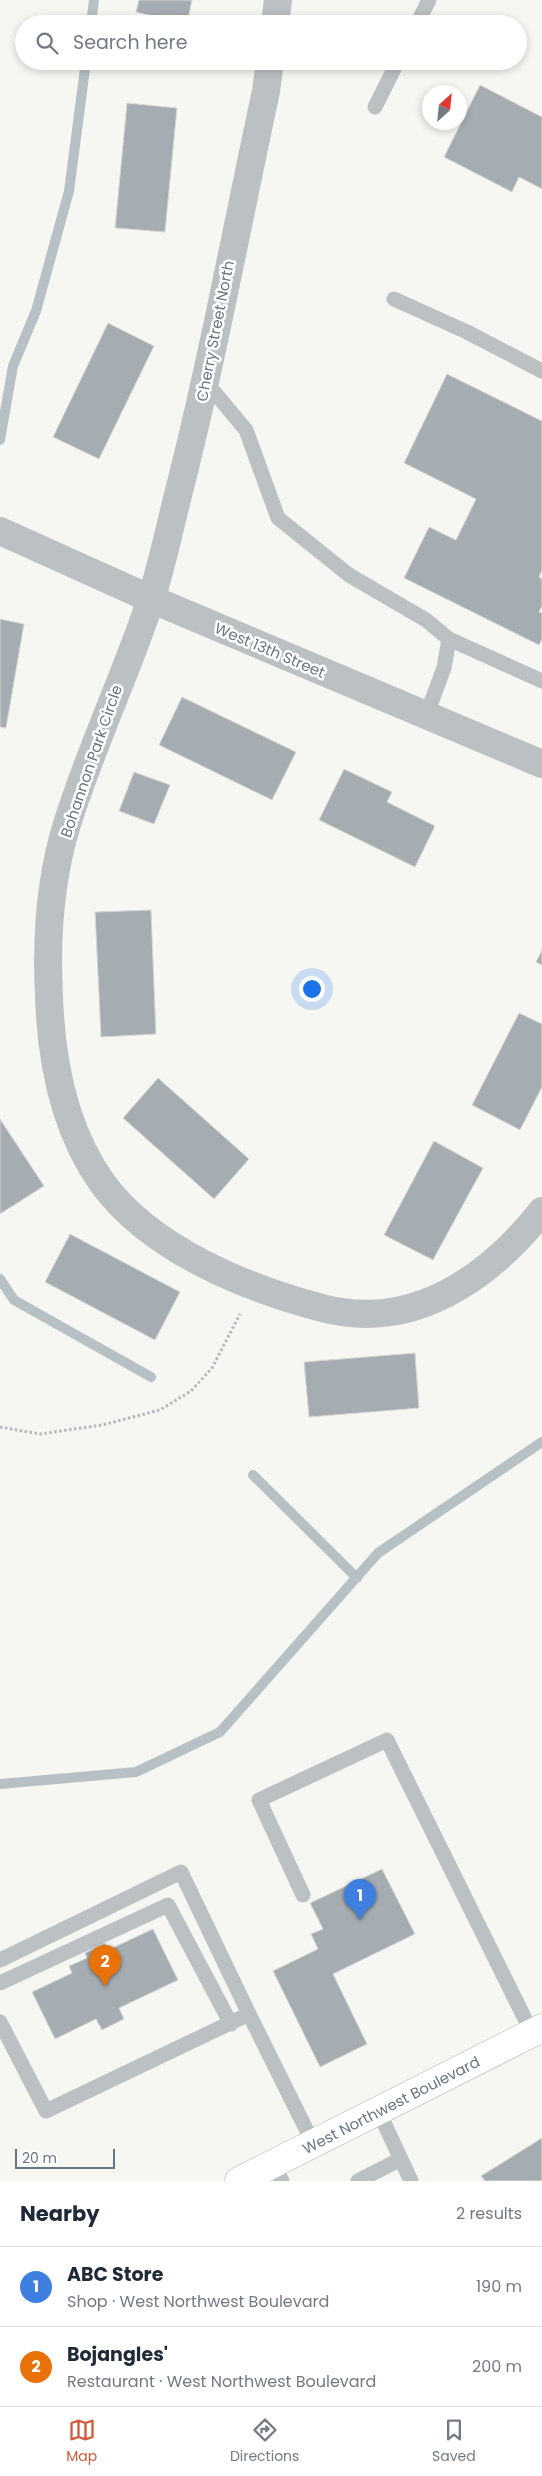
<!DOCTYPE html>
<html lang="en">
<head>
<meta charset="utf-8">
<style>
	body { margin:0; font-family:Poppins,sans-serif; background:#f2f2f3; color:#1f2937 }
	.compass { position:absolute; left:422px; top:85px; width:45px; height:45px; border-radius:50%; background:#fff; box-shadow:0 2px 8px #0003; rotate:27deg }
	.scale { position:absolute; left:15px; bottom:12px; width:100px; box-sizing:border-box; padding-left:5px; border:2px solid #687681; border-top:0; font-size:14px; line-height:18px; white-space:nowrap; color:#687681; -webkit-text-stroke:4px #fff; paint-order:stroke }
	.you { position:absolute; left:311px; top:988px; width:18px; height:18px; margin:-12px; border:4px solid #fff; border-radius:50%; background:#1a73e8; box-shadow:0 0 0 8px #1a73e833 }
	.badge { display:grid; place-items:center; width:32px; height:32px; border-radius:50%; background:#cf5b3a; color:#fff; font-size:16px; font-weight:700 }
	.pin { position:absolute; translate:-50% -41px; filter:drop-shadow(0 1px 2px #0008) }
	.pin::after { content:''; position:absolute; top:26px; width:18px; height:15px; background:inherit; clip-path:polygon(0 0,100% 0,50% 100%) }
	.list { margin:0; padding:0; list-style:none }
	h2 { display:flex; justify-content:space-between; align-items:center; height:65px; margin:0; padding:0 20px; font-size:21px }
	h2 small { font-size:16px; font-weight:400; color:#747a83 }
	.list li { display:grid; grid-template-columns:32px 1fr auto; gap:15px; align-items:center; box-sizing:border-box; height:80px; padding:0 20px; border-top:1px solid #e0e1e3 }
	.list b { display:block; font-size:19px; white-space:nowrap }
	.list p { margin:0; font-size:16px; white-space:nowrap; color:#747a83 }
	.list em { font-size:16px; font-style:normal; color:#747a83 }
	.icon { flex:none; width:28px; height:28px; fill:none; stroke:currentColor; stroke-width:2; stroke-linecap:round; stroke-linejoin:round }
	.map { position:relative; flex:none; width:542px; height:2181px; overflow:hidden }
	.search { position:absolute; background:#fff; box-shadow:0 2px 8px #0003; left:15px; right:15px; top:15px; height:55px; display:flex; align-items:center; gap:12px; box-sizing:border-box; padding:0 18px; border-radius:28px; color:#747a83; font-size:19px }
	.sheet { height:225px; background:#fff }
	nav { display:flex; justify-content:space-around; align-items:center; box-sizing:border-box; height:70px; border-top:1px solid #e0e1e3; background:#fff; font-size:14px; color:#747a83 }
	nav a { display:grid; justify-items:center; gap:2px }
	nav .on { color:#cf5b3a }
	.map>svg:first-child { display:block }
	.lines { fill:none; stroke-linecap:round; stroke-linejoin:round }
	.stream { stroke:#b7c1c5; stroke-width:10 }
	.building { fill:#a6adb2; stroke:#d8d8d6 }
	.secondary-casing { stroke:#b0b5b9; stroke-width:29 }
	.path { stroke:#b6b9bc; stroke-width:3; stroke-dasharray:2.5 2.5; stroke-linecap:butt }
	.lane { stroke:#bbc0c3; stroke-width:15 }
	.street { stroke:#bbc0c3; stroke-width:28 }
	.secondary { stroke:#fff; stroke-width:28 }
	.labels { text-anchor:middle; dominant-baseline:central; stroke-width:5; stroke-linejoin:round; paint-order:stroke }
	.street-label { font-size:15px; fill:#687681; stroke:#fff }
</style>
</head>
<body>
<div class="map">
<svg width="542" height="2181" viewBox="0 0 542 2181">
	<rect width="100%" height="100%" fill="#f6f6f3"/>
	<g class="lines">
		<path class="stream" d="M91,24L94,0
			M0,440L13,366L36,311L69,191L86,61
			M0,1279L14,1300L151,1377
			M253,1475L357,1578
			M0,1784L136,1772L220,1732L378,1553L542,1442"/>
	</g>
	<path class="building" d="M139,0H192L187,24L136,12Z
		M480,85L542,117V189L519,177L512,192L444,157Z
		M127,103L177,108L165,232L115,228Z
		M108,323L154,346L99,459L53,437Z
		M447,374L542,421V570L539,577L542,579V606L539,612L542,613V639L539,645L404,578L429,527L456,540L476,499L404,463Z
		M0,619L24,624L6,728L0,727Z
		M182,697L296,752L272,800L159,745Z
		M344,769L392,792L387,802L435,826L415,867L319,820Z
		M134,772L170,785L154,824L119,811Z
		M151,910L156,1034L101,1037L95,912Z
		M542,950V965L536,962Z
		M519,1013L542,1024V1087L520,1130L472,1105Z
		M158,1078L249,1159L214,1199L123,1118Z
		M0,1119L44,1186L0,1214Z
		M434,1141L483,1168L433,1260L384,1235Z
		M70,1234L180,1292L155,1340L45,1282Z
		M415,1353L419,1408L309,1417L304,1362Z
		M382,1869L415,1934L333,1974L367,2044L320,2067L273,1971L318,1949L311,1934L323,1929L310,1903Z
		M153,1929L178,1980L119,2008L124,2019L102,2030L96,2019L55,2039L32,1992L72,1973L69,1966L87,1958L85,1953L105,1943L108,1950Z
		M542,2138V2181H485L481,2176Z"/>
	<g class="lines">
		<defs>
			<path id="secondary" d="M239,2181L542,2028"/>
		</defs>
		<use href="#secondary" class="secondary-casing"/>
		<path class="path" d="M0,1427L40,1434L102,1425L160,1410L191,1391L212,1368L240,1314"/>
		<path class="lane" d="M417,24L429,0
			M375,107L398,61
			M394,299L467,332L542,371
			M205,381L246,430L278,518L349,575L426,620L449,639L444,668L426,716
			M449,639L542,681
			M303,1895L259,1800L387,1740L532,2033
			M0,1960L181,1872L249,2014L46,2111L0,2022
			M0,1983L168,1905L231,2024
			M249,2014L313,2143
			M379,2112L411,2181
			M274,2165L282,2181
			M358,2181L401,2159"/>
		<path class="street" d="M275,24L278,0
			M270,61L266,91C237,226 212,362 178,495C169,530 162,565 151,599C126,675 91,747 67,824C50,879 46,939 49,996C51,1060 64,1130 103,1184C151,1249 245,1288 322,1308C412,1332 488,1279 542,1211
			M0,531L151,599L542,764"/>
		<use href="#secondary" class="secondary"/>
	</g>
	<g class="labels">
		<g class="street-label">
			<text transform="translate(215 331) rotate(-79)">Cherry Street North</text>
			<text transform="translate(270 650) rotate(23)">West 13th Street</text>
			<text transform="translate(91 761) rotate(-71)">Bohannon Park Circle</text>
			<text transform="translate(391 2105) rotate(-27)">West Northwest Boulevard</text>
		</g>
	</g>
</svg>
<svg class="compass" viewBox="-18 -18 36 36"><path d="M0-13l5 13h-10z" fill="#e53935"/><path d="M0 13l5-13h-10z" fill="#747a83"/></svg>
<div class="scale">20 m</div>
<div class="you"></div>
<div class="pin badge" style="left:360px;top:1920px;background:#3f7fe0">1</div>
<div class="pin badge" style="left:105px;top:1986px;background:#e8710a">2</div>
<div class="search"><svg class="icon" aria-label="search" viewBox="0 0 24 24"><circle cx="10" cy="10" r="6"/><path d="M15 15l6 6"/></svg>Search here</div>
</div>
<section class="sheet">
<h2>Nearby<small>2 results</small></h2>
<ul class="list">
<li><span class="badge" style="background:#3f7fe0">1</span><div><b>ABC Store</b><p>Shop · West Northwest Boulevard</p></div><em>190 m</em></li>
<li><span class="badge" style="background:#e8710a">2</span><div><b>Bojangles'</b><p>Restaurant · West Northwest Boulevard</p></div><em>200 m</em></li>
</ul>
</section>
<nav>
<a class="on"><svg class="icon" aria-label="map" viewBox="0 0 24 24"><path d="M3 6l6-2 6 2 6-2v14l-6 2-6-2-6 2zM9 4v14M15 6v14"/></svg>Map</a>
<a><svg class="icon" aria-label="directions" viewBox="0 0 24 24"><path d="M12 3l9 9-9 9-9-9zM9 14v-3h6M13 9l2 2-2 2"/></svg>Directions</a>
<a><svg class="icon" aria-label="saved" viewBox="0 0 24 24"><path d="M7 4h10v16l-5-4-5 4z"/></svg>Saved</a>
</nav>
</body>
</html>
